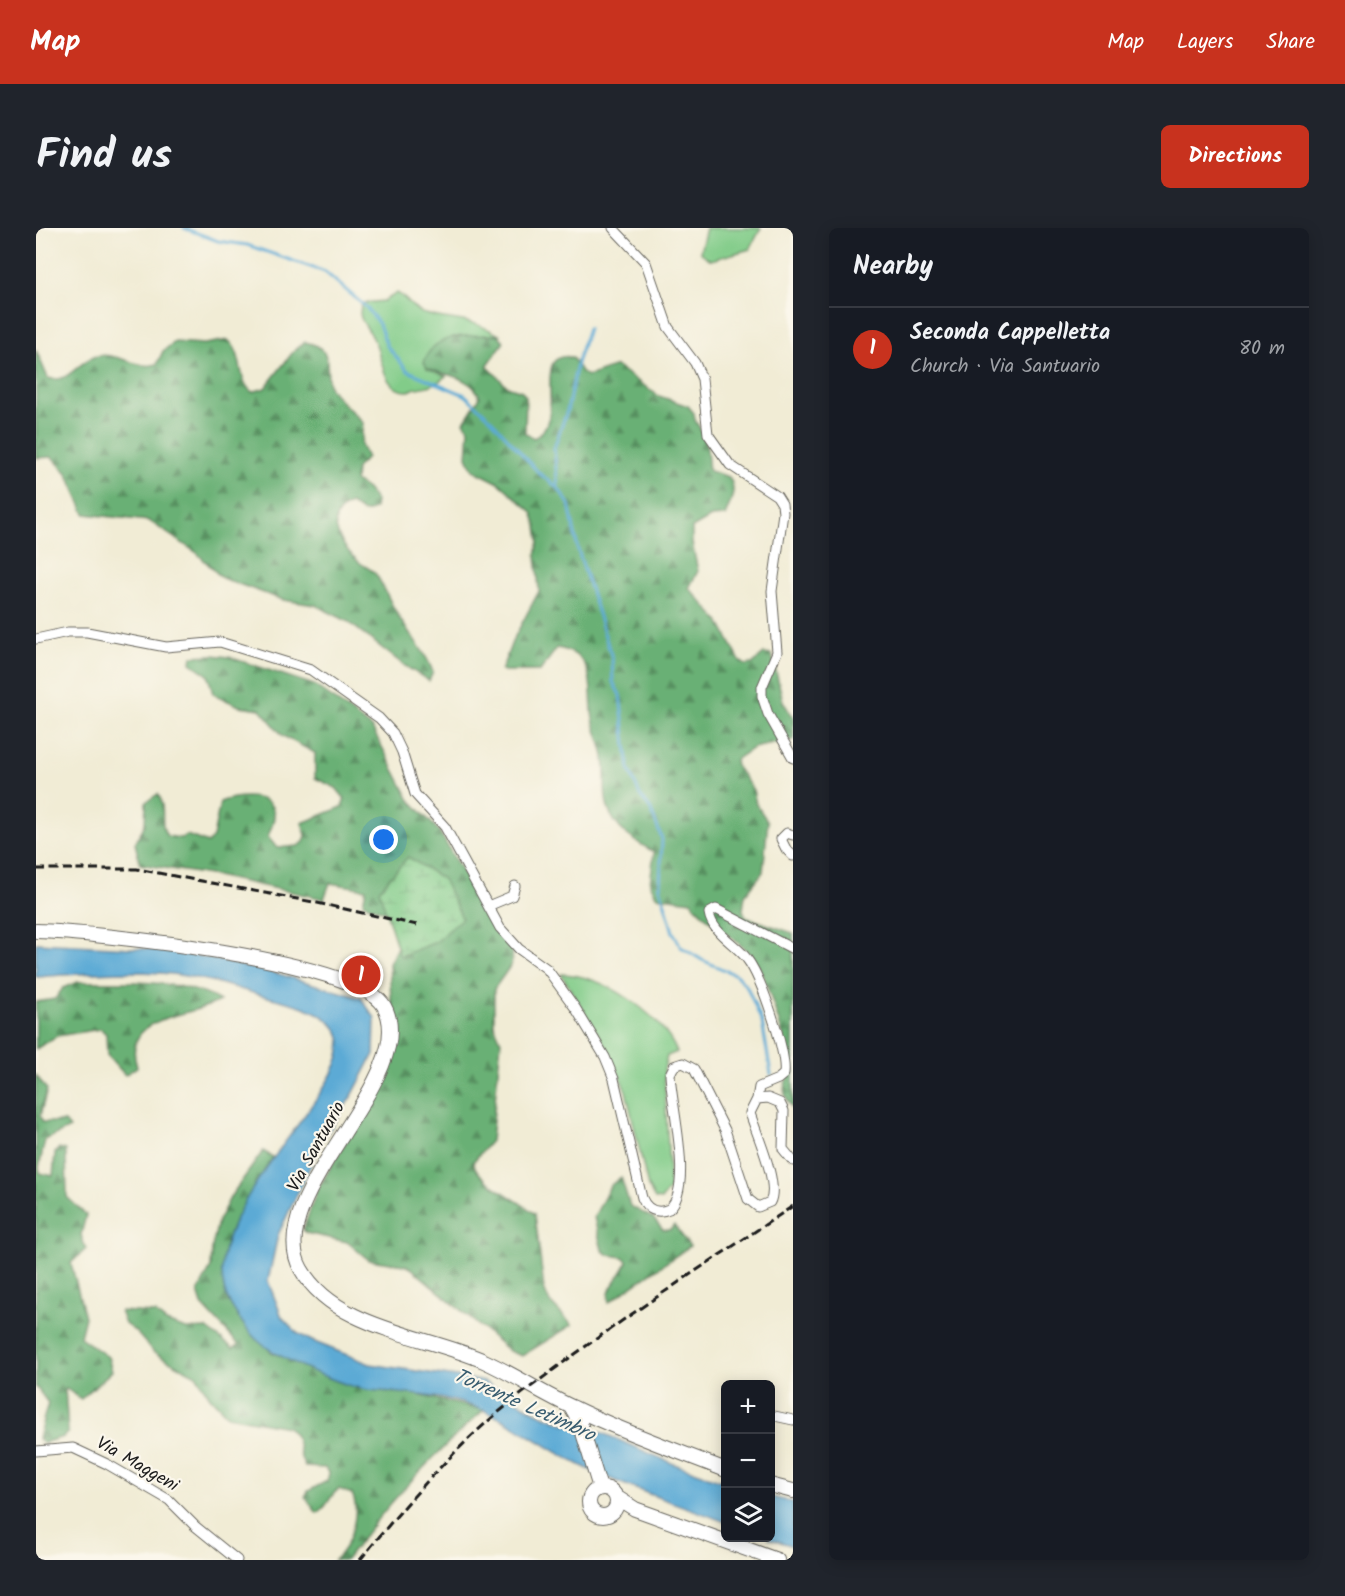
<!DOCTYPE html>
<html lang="en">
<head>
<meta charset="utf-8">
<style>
	body { margin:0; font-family:Kalam,sans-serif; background:#20242c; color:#f1f3f6 }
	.controls { position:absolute; right:18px; bottom:18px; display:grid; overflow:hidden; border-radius:9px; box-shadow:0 3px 15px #0003 }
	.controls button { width:54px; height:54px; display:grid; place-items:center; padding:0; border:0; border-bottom:2px solid #363941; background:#171b24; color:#f1f3f6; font:30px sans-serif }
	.you { position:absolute; left:348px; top:612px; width:21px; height:21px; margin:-15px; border:4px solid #fff; border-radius:50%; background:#1a73e8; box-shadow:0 0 0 9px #1a73e833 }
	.badge { display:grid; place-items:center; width:39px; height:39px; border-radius:50%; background:#c8321e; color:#fff; font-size:20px; font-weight:700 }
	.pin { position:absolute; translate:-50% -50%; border:3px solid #fff; box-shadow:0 2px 6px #0006 }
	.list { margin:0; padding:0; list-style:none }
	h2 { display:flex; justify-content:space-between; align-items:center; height:78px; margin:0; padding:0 24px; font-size:26px }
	h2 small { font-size:20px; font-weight:400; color:#9ea1a6 }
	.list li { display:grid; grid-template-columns:39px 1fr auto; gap:18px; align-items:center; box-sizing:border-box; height:84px; padding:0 24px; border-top:2px solid #363941 }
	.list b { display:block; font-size:22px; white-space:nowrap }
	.list p { margin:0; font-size:20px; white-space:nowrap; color:#9ea1a6 }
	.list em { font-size:20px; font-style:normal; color:#9ea1a6 }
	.icon { flex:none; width:33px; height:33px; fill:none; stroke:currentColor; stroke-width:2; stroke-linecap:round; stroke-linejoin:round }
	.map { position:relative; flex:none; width:757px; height:1332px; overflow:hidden; border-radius:9px }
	header { display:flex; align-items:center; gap:36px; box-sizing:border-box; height:84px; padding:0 30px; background:#c8321e; color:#fff }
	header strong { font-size:28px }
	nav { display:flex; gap:33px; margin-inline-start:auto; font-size:21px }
	.intro { display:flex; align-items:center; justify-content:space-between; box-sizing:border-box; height:144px; padding:0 36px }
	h1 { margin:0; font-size:42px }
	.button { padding:15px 27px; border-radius:9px; background:#c8321e; color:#fff; font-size:21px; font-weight:700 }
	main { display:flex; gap:36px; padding:0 36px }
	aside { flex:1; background:#171b24; border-radius:9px; box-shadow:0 3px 15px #0003 }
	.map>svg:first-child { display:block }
	.grass { fill:#82cc89; stroke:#4f7452; stroke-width:1.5 }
	.forest { fill:url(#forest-firs); stroke:#426648; stroke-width:1.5 }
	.wetland { fill:url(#wetland-marsh); stroke:#4f7452; stroke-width:1.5 }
	.water { fill:#5baad5; stroke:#3c6378; stroke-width:1.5 }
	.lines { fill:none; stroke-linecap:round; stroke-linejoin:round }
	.stream { stroke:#5baad5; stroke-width:3 }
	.street-casing { stroke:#67655d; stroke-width:11 }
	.secondary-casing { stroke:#67655d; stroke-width:16 }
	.street { stroke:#fff; stroke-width:9 }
	.secondary { stroke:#fff; stroke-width:14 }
	.rail { stroke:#1c1c1c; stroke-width:3; stroke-dasharray:9 4.5; stroke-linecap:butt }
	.labels { text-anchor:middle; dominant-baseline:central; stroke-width:4.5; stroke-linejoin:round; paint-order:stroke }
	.street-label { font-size:18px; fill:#1c1c1c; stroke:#fbf7ec }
	.water-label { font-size:20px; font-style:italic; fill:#385c6f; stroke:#fbf7ec }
</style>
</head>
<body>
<header>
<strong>Map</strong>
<nav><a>Map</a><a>Layers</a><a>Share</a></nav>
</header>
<div class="intro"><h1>Find us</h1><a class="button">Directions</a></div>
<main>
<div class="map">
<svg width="757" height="1332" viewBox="0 0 757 1332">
	<defs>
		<pattern id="forest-firs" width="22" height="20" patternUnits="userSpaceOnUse" patternTransform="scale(1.5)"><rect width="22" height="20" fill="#69b075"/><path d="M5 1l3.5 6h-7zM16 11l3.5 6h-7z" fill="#568e5f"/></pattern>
		<pattern id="wetland-marsh" width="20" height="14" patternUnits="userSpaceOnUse" patternTransform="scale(1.5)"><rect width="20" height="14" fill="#82cc89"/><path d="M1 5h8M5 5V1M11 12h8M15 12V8" fill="none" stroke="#70af76"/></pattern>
	</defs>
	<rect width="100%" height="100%" fill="#fbf7ec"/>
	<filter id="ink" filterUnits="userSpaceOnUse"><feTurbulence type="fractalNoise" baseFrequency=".0167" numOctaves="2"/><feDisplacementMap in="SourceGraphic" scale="12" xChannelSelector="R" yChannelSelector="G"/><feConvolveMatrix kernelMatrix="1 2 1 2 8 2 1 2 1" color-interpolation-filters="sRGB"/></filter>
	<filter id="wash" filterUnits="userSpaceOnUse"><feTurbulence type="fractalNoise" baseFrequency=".008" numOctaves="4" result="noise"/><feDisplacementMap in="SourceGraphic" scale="24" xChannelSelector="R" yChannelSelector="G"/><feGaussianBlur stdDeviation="1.35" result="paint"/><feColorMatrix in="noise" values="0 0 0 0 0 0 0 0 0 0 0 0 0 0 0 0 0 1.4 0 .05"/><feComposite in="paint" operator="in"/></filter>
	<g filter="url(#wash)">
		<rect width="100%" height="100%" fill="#f1ecd5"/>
		<path class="grass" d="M670,0H725L714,21L675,32L664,24Z
			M361,65C371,70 376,81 386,85C415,94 434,89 463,107L417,109L391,140L410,148C399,157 395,158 381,160C378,160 375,163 372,163C346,164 346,127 338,112C332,98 318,90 327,75L348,73Z
			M525,746C568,747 624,785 641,824L631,828L628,842L634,960L625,972L619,971L612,959L590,863L571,820Z"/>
		<path class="forest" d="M463,107L468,114L451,138L471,158L486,163L490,169L489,205L498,210C534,191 492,122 536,129L546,145L552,148L580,138L623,168L652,178L658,185L659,192L670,211L673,243L693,249C702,263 694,274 689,288L675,289L656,300V315L662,343L653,360L683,393L704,433L710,437L716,436L728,426L736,427L747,473L757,490V512L717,520L699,532L700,538L717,562L720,576L732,594L727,644L709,667L707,682L710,689L757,705V881C752,873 746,865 749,856C750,852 754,847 754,843C755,825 732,760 724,741C712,715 672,697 655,673L620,668L614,655L618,624C600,614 579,602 572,580C567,565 570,546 568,529C566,514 557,500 556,484C554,455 558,426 521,420L504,443H465L476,414L503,363L500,327L503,313L501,298L496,284L463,255L437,242L431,229L433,201L428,194L444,169C436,149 409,147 391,140L388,134C399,102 436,108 463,107Z
			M192,112C209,126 200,151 216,164L229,160L257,124L269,114C301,120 287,142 294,160C299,169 320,187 327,195L325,217L331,230L320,240L319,253L331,261L340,273L339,280L333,284H326L315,276C284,287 307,320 323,334C329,339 338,342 341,348C351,364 357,382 368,397C379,413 390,425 397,444L393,453L369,438L311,393L279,377L247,372L186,350L161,325L113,293L49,286L31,245L16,229L0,230V122L12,150C32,156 40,136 57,129C80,121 100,143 121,136L127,123L139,114L168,116Z
			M177,427L193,429L278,457L336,500L374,572L403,603L459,702L477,722L475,737L458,761V797L465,813L455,913L437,934C441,954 483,971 499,986L508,1061L513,1073L536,1097L486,1128L473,1123L375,1040L369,1037L333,1032L311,1014L270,1005L267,1002L281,962L350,847L358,821L353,736L362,717L368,691L327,675L330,661L294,655L288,671L180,648L104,636L99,615L109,596L110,574L122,566C131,579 122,596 131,608L145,610L151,607L172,615L177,609L184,574C198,568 236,563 238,586C239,593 234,602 232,609L241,620L262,618L268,614L270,608L266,595L306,579L309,571L300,560L279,550V525L247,508L224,481L203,478L177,466L172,447L155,435L156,428Z
			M41,754C84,754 147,750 184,773C152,790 84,786 101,839L89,847L71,827L70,806L65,801L21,808L0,821V774L19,771L27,760Z
			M0,847L11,862L4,888L7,894H29L34,900L9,912L3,939L4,945L17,948L19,925L23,920L30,922L31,969L50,987L45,1007L50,1021L35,1035L49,1089L44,1109L72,1129L76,1143L45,1171L29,1160L32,1204L27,1209L7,1215L2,1210L12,1175L0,1159Z
			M227,923L237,929L214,965L191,1012L186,1043L193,1074L235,1124L302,1152L330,1162L364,1163L448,1182C397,1227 350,1277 310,1332H298C314,1320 325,1284 316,1266L303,1261C293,1267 292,1280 281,1285L269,1269L272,1263L291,1253L293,1246L289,1240L269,1239C259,1222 268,1215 251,1199L192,1188L174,1169L160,1147L118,1125L100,1104L89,1096L84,1083L119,1085L130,1094L150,1101L170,1100L197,1120L203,1117L166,1077L162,1064L175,1039L176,1019L182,993L195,968Z
			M585,949L594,978L617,990L627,1002H634L638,997L654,1018L573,1074C569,1059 588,1047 591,1033L587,1029L572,1027L566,1022L558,989L574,958Z"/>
		<path class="wetland" d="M372,629L407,651L426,690L400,714L364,728L343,662Z"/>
		<path class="water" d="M0,715L115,721L169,729L243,746L325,770L339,790L338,826L317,866L286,913L242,1007L232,1053L246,1089L261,1105L276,1113L334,1136L447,1153L500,1184L526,1195L562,1203L638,1236L689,1254V1294C642,1275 592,1261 546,1238C513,1222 483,1198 449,1183C413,1167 371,1166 333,1162C308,1159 239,1129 221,1112C211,1103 203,1090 196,1079C140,990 334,854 301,802C286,780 251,774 227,768C194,758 159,747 124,745C83,742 41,746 0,749Z
			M735,1269L757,1274V1318L732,1310H734Z"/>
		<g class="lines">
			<path class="stream" d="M148,0L182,13L211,17L289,44L331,80L343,96L351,118L372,143L429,167L452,188L503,245L522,260
				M552,100L541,135L531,183L518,220L522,260L533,276L542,322L576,430L577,454L584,467L593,541L604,567L615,582L626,611L624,659L637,704L645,719L666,732L700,747L711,759L726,794L735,846"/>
		</g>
	</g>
	<g filter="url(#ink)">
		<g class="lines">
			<defs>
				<path id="street" d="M577,0L610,35L632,99L659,135L666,151L672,206L694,237L741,268L746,276L747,285L736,363L741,424L726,459V468L732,486L757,530
					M0,411L32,404H51L130,419L184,414L275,442L343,490L357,505L366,524L379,566L409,599L464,700L483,721L511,741L540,781L569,829L578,851L606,970C611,982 621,986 633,981C658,960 635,877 634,846L638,838L647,835L658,841L689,902L712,971L722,979L734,974C744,956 720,905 714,885L721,871
					M757,607L751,605L745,611L750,621L757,628
					M452,678L476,668L479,658
					M721,871L723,859L742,851L748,846C751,824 725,749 711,731C700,716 676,705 673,685L680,681L757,721
					M721,871L732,870L744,875L748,883L747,921L757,933
					M734,1187L757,1192
					M0,1223L37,1220L71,1236L133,1272L159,1298L201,1332"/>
				<path id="secondary" d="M0,703C57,704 323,732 348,778C387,847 224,969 265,1041C299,1101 390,1107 448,1133C479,1147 507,1166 538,1180C587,1204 639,1222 690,1242
					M535,1179L544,1195L564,1260
					M734,1257L757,1263
					M553 1274a14 14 0 1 1 28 0a14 14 0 1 1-28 0Z
					M580,1269L599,1281L741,1332"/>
			</defs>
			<use href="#street" class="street-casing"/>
			<use href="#secondary" class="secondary-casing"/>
			<use href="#street" class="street"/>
			<use href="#secondary" class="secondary"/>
			<path class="rail" d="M0,641H101L277,674L381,697
				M324,1332C368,1278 419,1218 474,1175C564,1104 662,1042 757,978"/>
		</g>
	</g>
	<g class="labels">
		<g class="street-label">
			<text transform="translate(281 919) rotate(-61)">Via Santuario</text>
			<text transform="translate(101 1237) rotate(30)">Via Maggeni</text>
		</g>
		<g class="water-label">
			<text transform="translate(488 1178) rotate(24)">Torrente Letimbro</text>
		</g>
	</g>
</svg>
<div class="controls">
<button>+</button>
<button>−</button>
<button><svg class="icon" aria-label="layers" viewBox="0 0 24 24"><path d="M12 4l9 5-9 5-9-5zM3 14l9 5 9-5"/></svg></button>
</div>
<div class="you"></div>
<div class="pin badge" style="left:325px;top:747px">1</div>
</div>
<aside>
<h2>Nearby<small></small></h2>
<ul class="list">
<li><span class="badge">1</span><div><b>Seconda Cappelletta</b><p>Church · Via Santuario</p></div><em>80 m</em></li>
</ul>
</aside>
</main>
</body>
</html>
